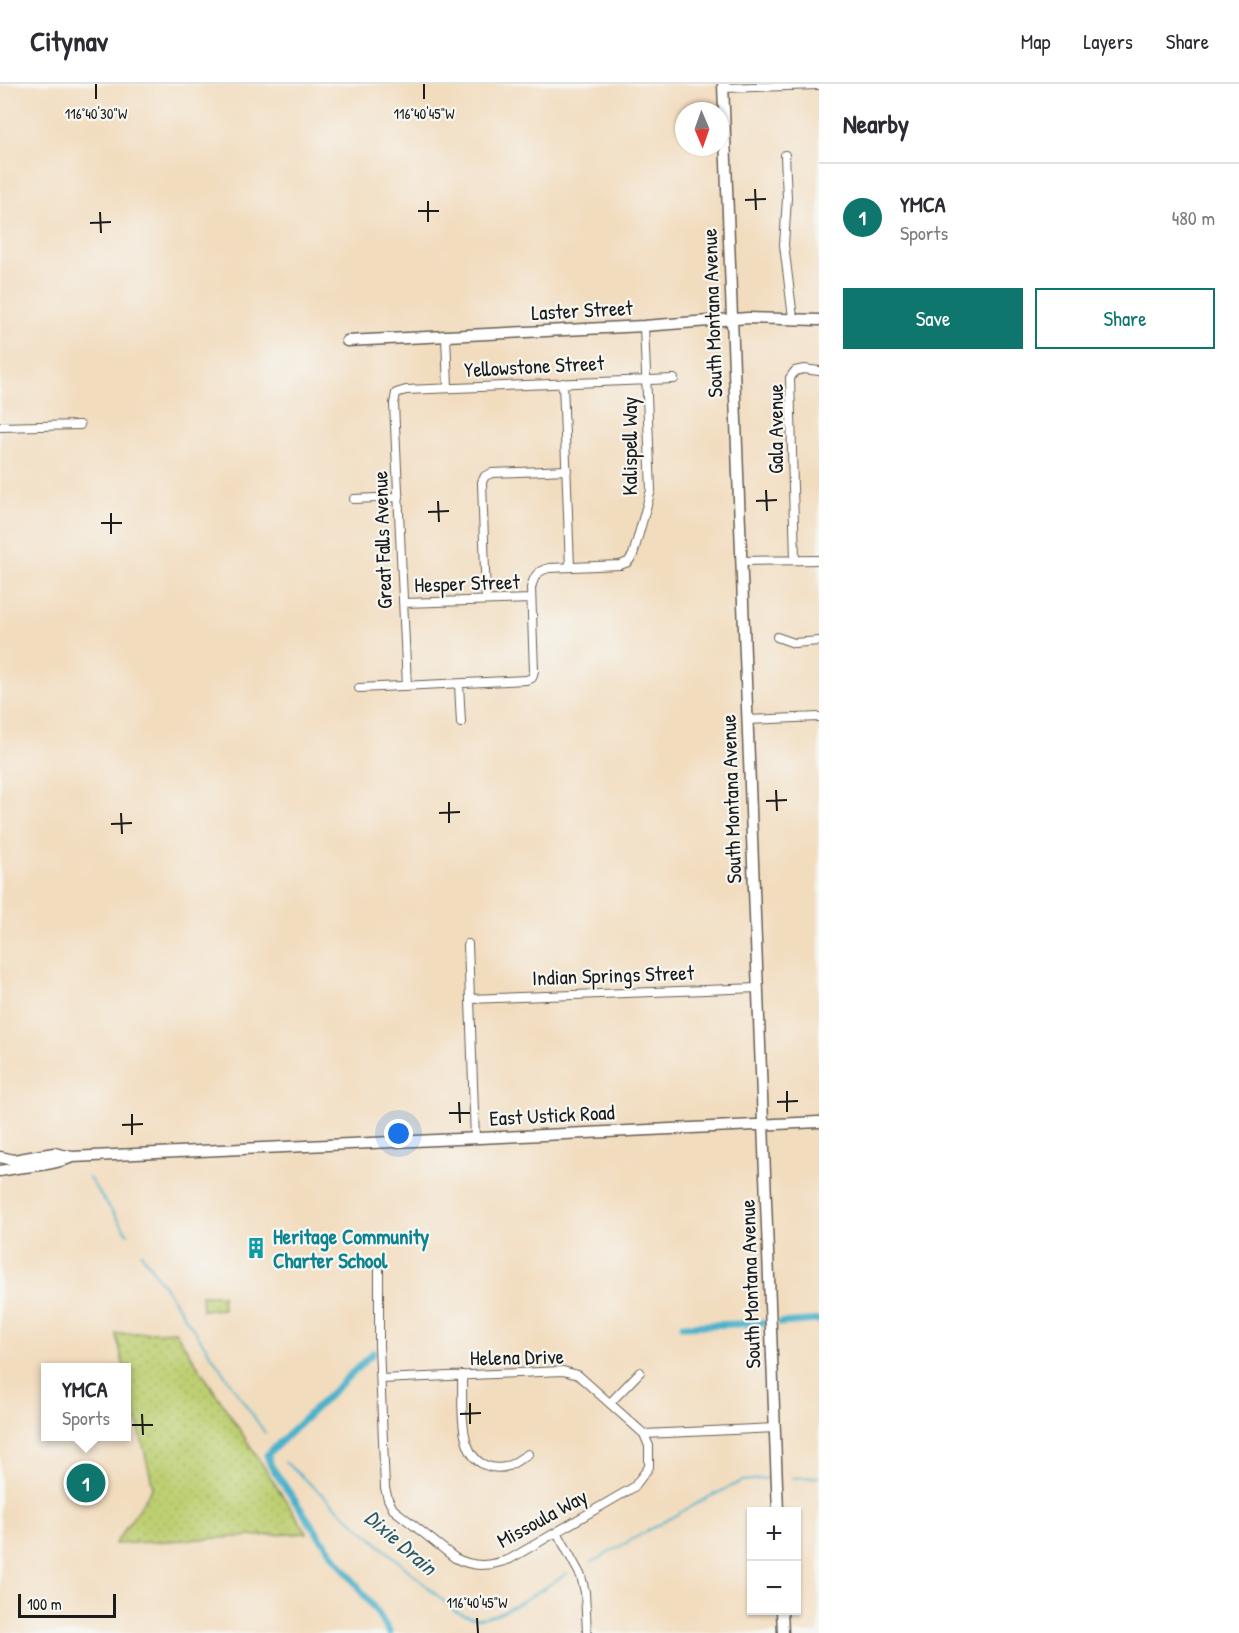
<!DOCTYPE html>
<html lang="en">
<head>
<meta charset="utf-8">
<style>
	body { margin:0; font-family:"Patrick Hand",sans-serif; background:#f2f2f3; color:#2b2b33 }
	.controls { position:absolute; right:18px; bottom:18px; display:grid; overflow:hidden; border-radius:0px; box-shadow:0 2px 4px #0004 }
	.controls button { width:54px; height:54px; display:grid; place-items:center; padding:0; border:0; border-bottom:2px solid #e1e1e2; background:#fff; color:#2b2b33; font:30px sans-serif }
	.compass { position:absolute; left:675px; top:18px; width:54px; height:54px; border-radius:50%; background:#fff; box-shadow:0 2px 4px #0004; rotate:178deg }
	.scale { position:absolute; left:18px; bottom:15px; width:98px; box-sizing:border-box; padding-left:6px; border:3px solid #1c1c1c; border-top:0; font-size:16px; line-height:21px; white-space:nowrap; color:#1c1c1c; -webkit-text-stroke:4px #f6f6f2; paint-order:stroke }
	.you { position:absolute; left:399px; top:1050px; width:21px; height:21px; margin:-15px; border:4px solid #fff; border-radius:50%; background:#1a73e8; box-shadow:0 0 0 9px #1a73e833 }
	.badge { display:grid; place-items:center; width:39px; height:39px; border-radius:50%; background:#0f766e; color:#fff; font-size:20px; font-weight:700 }
	.pin { position:absolute; translate:-50% -50%; border:3px solid #fff; box-shadow:0 2px 6px #0006 }
	.popup { position:absolute; left:41px; top:1279px; width:90px; height:78px; box-sizing:border-box; display:grid; place-content:center; border-radius:0px; background:#fff; filter:drop-shadow(0 2px 4px #0005); font-size:20px; white-space:nowrap; color:#7c7c81 }
	.popup b { font-size:22px; color:#2b2b33 }
	.popup::after { content:''; position:absolute; left:50%; top:100%; margin-left:-12px; border:12px solid transparent; border-top-color:#fff }
	.list { margin:0; padding:0; list-style:none }
	h2 { display:flex; justify-content:space-between; align-items:center; height:78px; margin:0; padding:0 24px; font-size:26px }
	h2 small { font-size:20px; font-weight:400; color:#7c7c81 }
	.list li { display:grid; grid-template-columns:39px 1fr auto; gap:18px; align-items:center; box-sizing:border-box; height:108px; padding:0 24px; border-top:2px solid #e1e1e2 }
	.list b { display:block; font-size:22px; white-space:nowrap }
	.list p { margin:0; font-size:20px; white-space:nowrap; color:#7c7c81 }
	.list em { font-size:20px; font-style:normal; color:#7c7c81 }
	.actions { display:flex; gap:12px; padding:18px 24px }
	.actions a { flex:1; padding:14px 0; border:2px solid #0f766e; border-radius:0px; text-align:center; font-size:21px; color:#0f766e }
	.actions .main { background:#0f766e; color:#fff }
	.map { position:relative; flex:none; width:819px; height:1549px; overflow:hidden }
	header { display:flex; align-items:center; gap:36px; box-sizing:border-box; height:84px; padding:0 30px; background:#fff; border-bottom:2px solid #e1e1e2 }
	header strong { font-size:28px }
	nav { display:flex; gap:33px; margin-inline-start:auto; font-size:21px }
	main { display:flex }
	aside { flex:1; background:#fff }
	.map>svg:first-child { display:block }
	.green { fill:url(#green-dots); stroke:#6c7647; stroke-width:1.5 }
	.lines { fill:none; stroke-linecap:round; stroke-linejoin:round }
	.stream { stroke:#4cb2cb; stroke-width:2 }
	.canal { stroke:#4cb2cb; stroke-width:7 }
	.street-casing { stroke:#675f55; stroke-width:10 }
	.secondary-casing { stroke:#675f55; stroke-width:13 }
	.street { stroke:#fff; stroke-width:8 }
	.secondary { stroke:#fff; stroke-width:10 }
	.ticks { fill:none; stroke:#1c1c1c; stroke-width:2 }
	.labels { text-anchor:middle; dominant-baseline:central; stroke-width:4.5; stroke-linejoin:round; paint-order:stroke }
	.street-label { font-size:21px; fill:#1c1c1c; stroke:#f6f6f2 }
	.culture-label { font-size:21px; font-weight:bold; fill:#0d838f; stroke:#f6f6f2; text-anchor:start }
	.water-label { font-size:22px; font-style:italic; fill:#2f5862; stroke:#f6f6f2 }
	.ticks-label { font-size:15px; text-anchor:middle; fill:#1c1c1c; stroke:#f6f6f2; stroke-width:4.5; stroke-linejoin:round; paint-order:stroke }
</style>
</head>
<body>
<header>
<strong>Citynav</strong>
<nav><a>Map</a><a>Layers</a><a>Share</a></nav>
</header>
<main>
<div class="map">
<svg width="819" height="1549" viewBox="0 0 819 1549">
	<defs>
		<pattern id="green-dots" width="8" height="8" patternUnits="userSpaceOnUse" patternTransform="scale(1.5)"><rect width="8" height="8" fill="#bdcf72"/><path d="M2 2h.1M6 6h.1" fill="none" stroke="#a2b162" stroke-width="1.8" stroke-linecap="round"/></pattern>
	</defs>
	<rect width="100%" height="100%" fill="#f6f6f2"/>
	<filter id="ink" filterUnits="userSpaceOnUse"><feTurbulence type="fractalNoise" baseFrequency=".0167" numOctaves="2"/><feDisplacementMap in="SourceGraphic" scale="12" xChannelSelector="R" yChannelSelector="G"/><feConvolveMatrix kernelMatrix="1 2 1 2 8 2 1 2 1" color-interpolation-filters="sRGB"/></filter>
	<filter id="wash" filterUnits="userSpaceOnUse"><feTurbulence type="fractalNoise" baseFrequency=".008" numOctaves="4" result="noise"/><feDisplacementMap in="SourceGraphic" scale="24" xChannelSelector="R" yChannelSelector="G"/><feGaussianBlur stdDeviation="1.35" result="paint"/><feColorMatrix in="noise" values="0 0 0 0 0 0 0 0 0 0 0 0 0 0 0 0 0 1.4 0 .05"/><feComposite in="paint" operator="in"/></filter>
	<g filter="url(#wash)">
		<rect width="100%" height="100%" fill="#f2dcbe"/>
		<path class="green" d="M201,1211H222L223,1225L202,1226Z
			M175,1247L307,1449L115,1460L153,1403L127,1294V1284L124,1283L116,1250Z"/>
		<g class="lines">
			<path class="stream" d="M89,1094L128,1150
				M141,1169L265,1349
				M285,1378L455,1527C462,1530 469,1534 477,1534C502,1535 545,1502 568,1489
				M792,1394L819,1393
				M592,1478L703,1416L742,1397L771,1394"/>
			<path class="canal" d="M780,1239L819,1236
				M683,1242L763,1239
				M373,1269L267,1371L271,1382L320,1453L377,1528L390,1549"/>
		</g>
	</g>
	<g filter="url(#ink)">
		<g class="lines">
			<defs>
				<path id="street" d="M723,4L819,1
					M785,71L787,114L784,161L793,234
					M446,252L448,304
					M563,299L570,483
					M0,343L80,341
					M354,415L399,413
					M795,476L790,294L795,287L804,285L819,287
					M741,477L819,476
					M486,516L482,398L485,392L492,389L567,386
					M403,519L531,515
					M777,553L794,559L819,557
					M459,600L461,639
					M407,602L394,320L396,309L406,306L674,295
					M359,604L526,596L532,594L534,587L531,504C534,492 537,487 549,484L620,481L628,478L633,471L651,406L644,242
					M747,636L819,633
					M468,860L475,1055
					M470,915L758,904
					M379,1186V1261L385,1404L388,1415L393,1425L455,1474C474,1484 491,1482 510,1475L634,1403L649,1383V1362L644,1350
					M462,1291C463,1317 457,1370 485,1381C492,1384 500,1385 508,1382C515,1379 521,1374 528,1370
					M381,1295L563,1287L578,1291L644,1350L775,1344
					M610,1319L640,1288
					M557,1448L581,1492L585,1508L587,1549"/>
				<path id="secondary" d="M723,0L778,1428
					M347,257L644,242L748,234L819,236
					M0,1073L14,1076L54,1069L72,1073L819,1038
					M0,1087C23,1082 52,1082 72,1073
					M782,1526L783,1549"/>
			</defs>
			<use href="#street" class="street-casing"/>
			<use href="#secondary" class="secondary-casing"/>
			<use href="#street" class="street"/>
			<use href="#secondary" class="secondary"/>
		</g>
	</g>
	<path class="ticks" d="M96,0V15M424,0V15M755,105L756,126M745,116L766,115M428,117V138M418,127H439M100,128L101,149M90,139L111,138M766,406L767,427M438,417L439,438M756,417L777,416M428,428L449,427M111,429V450M101,439H122M776,706L777,727M766,717L787,716M449,718V739M121,729L122,750M439,729L460,728M111,740L132,739M787,1007V1028M459,1018L460,1039M777,1018L798,1017M449,1029H470M132,1030V1051M122,1041L143,1040M470,1319V1340M142,1330L143,1351M460,1330L481,1329M132,1341H153M477,1534L478,1549"/>
	<defs>
		<symbol id="building-bare" viewBox="-9 -9 18 18"><path d="M-4-6H4V6H1V3H-1V6H-4ZM-2.5-4.3h1.7v1.8h-1.7ZM.8-4.3h1.7v1.8H.8ZM-2.5-1h1.7V.8h-1.7ZM.8-1h1.7V.8H.8Z" fill="#0f9aa8" stroke="#f6f6f2" stroke-width="2.5" paint-order="stroke"/></symbol>
	</defs>
	<g fill-rule="evenodd">
		<use href="#building-bare" x="241" y="1149" width="30" height="30"/>
	</g>
	<g class="labels">
		<g class="street-label">
			<text transform="translate(582 226) rotate(-3)">Laster Street</text>
			<text transform="translate(712 229) rotate(-92)">South Montana Avenue</text>
			<text transform="translate(534 282) rotate(-3)">Yellowstone Street</text>
			<text transform="translate(775 345) rotate(-90)">Gala Avenue</text>
			<text transform="translate(629 362) rotate(-90)">Kalispell Way</text>
			<text transform="translate(382 456) rotate(-92)">Great Falls Avenue</text>
			<text transform="translate(467 499) rotate(-2)">Hesper Street</text>
			<text transform="translate(731 715) rotate(-92)">South Montana Avenue</text>
			<text transform="translate(613 891) rotate(-2)">Indian Springs Street</text>
			<text transform="translate(552 1031) rotate(-3)">East Ustick Road</text>
			<text transform="translate(750 1200) rotate(-92)">South Montana Avenue</text>
			<text transform="translate(517 1273) rotate(-1)">Helena Drive</text>
			<text transform="translate(542 1434) rotate(-29)">Missoula Way</text>
		</g>
		<g class="culture-label">
			<text x="273" y="1152">Heritage Community<tspan x="273" dy="24">Charter School</tspan></text>
		</g>
		<g class="water-label">
			<text transform="translate(401 1458) rotate(41)">Dixie Drain</text>
		</g>
	</g>
	<g class="ticks-label">
		<text x="96" y="35">116°40'30"W</text>
		<text x="424" y="35">116°40'45"W</text>
		<text x="477" y="1524">116°40'45"W</text>
	</g>
</svg>
<div class="controls">
<button>+</button>
<button>−</button>
</div>
<svg class="compass" viewBox="-18 -18 36 36"><path d="M0-13l5 13h-10z" fill="#e53935"/><path d="M0 13l5-13h-10z" fill="#7c7c81"/></svg>
<div class="scale">100 m</div>
<div class="you"></div>
<div class="pin badge" style="left:86px;top:1399px">1</div>
<div class="popup"><b>YMCA</b>Sports</div>
</div>
<aside>
<h2>Nearby<small></small></h2>
<ul class="list">
<li><span class="badge">1</span><div><b>YMCA</b><p>Sports</p></div><em>480 m</em></li>
</ul>
<div class="actions"><a class="main">Save</a><a>Share</a></div>
</aside>
</main>
</body>
</html>
